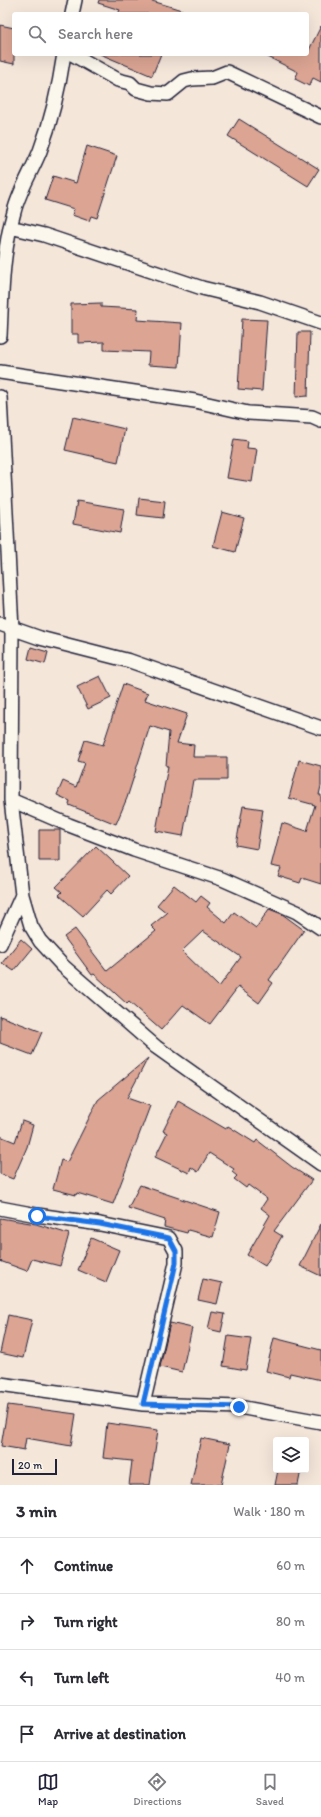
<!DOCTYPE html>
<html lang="en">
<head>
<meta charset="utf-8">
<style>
	body { margin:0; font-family:Itim,sans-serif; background:#f2f2f3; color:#2b2b33 }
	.controls { position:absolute; right:12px; bottom:12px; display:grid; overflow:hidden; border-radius:4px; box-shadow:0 4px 16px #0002 }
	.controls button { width:36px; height:36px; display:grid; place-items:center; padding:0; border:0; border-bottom:1px solid #e1e1e2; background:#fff; color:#2b2b33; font:20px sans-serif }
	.scale { position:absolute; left:12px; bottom:10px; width:45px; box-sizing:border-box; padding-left:4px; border:2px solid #22223b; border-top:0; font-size:11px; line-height:14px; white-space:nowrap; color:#22223b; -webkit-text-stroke:3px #fbf7ec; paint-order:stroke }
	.stop { position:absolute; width:12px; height:12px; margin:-9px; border:3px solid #1a73e8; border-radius:50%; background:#fff }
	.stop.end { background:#1a73e8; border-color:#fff; box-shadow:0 1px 4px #0008 }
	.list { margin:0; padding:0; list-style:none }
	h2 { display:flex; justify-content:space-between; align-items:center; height:52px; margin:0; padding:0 16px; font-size:17px }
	h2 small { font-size:13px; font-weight:400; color:#7c7c81 }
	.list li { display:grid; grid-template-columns:26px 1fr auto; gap:12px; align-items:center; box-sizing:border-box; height:56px; padding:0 16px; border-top:1px solid #e1e1e2 }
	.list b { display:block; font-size:15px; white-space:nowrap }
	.list em { font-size:13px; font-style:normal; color:#7c7c81 }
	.icon { flex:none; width:22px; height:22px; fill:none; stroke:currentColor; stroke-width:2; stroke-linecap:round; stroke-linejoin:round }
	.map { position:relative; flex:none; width:321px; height:1485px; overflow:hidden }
	.search { position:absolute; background:#fff; box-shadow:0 4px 16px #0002; left:12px; right:12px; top:12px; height:44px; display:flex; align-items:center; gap:10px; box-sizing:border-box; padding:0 14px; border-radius:4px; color:#7c7c81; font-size:15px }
	.sheet { height:276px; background:#fff }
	nav { display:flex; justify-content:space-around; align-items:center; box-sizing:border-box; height:56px; border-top:1px solid #e1e1e2; background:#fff; font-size:11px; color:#7c7c81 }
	nav a { display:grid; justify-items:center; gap:2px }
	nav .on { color:#22223b }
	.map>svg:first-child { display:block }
	.building { fill:#dba493; stroke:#22223b; fill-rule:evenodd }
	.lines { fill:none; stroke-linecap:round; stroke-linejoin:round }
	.street-casing { stroke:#22223b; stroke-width:16 }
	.street { stroke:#fbf7ec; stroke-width:13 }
	.route { stroke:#1a73e8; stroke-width:5 }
</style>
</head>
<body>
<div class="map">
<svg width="321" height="1485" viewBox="0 0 321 1485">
	<rect width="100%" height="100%" fill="#f5e6da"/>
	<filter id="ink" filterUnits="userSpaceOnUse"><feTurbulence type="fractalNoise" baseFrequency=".025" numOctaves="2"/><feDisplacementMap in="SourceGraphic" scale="8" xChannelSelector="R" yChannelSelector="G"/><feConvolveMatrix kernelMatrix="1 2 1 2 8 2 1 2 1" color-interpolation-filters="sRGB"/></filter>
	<g filter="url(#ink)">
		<path class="building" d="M99,0H149L185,11L184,14H118L120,10L98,3Z
			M0,25L14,28V64L0,61Z
			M321,26V82L313,78L309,86L295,79L298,72L262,54H307Z
			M100,54H161L152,76Z
			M239,119L319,169L308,186L228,136Z
			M87,146L117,156L97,218L91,216L89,221L72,215L74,209L45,200L53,176L76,183Z
			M101,303V307L138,309L137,320L182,323L179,367L148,365L149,352L104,350V342L78,343V334H71V304Z
			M242,319L267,320L262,391L238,389Z
			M298,332H310L308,396L296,397Z
			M73,417L125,429L118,462L65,450Z
			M234,439L248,441L247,448L257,449L252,482L227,478Z
			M139,498L165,501L163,518L137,515Z
			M77,501L124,509L120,533L73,524Z
			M222,512L244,518L235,552L213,546Z
			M31,647L48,652L45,664L28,659Z
			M100,676L111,698L88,709L77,687Z
			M123,684L148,693L145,700L187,714L177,743L194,745L193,757H227V780H193L183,836L156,831L168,766H166L169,732L150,726L127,798L116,824L69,805L70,801L57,795L63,781L76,787L85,763L78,761L85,740L103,745Z
			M299,760L321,766V786L319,795H321V884L302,878L300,883L278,876L281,868L271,866L282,823L307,831L315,805L289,798Z
			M243,806L263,809L257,849L236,845Z
			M39,830H60V861H39Z
			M96,846L128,876L111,894L107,890L83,916L59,895L62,892L56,887Z
			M174,885L196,902L201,896L210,903L207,907L226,923L234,912L256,928L269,909L282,914L304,930L269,980L273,983L259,1003L238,987L210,1024L183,1005L161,1030L129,1002L127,1004L94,974L92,975L64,937L75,929L107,971L156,931L151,926L167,913L157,905ZM203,931L241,957L219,987L182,951Z
			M21,939L32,949L14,971L2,963Z
			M0,1016L42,1032L32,1055L0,1043Z
			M148,1058L127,1098L150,1106L113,1204L77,1193L76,1195L53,1189L61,1160L67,1162L98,1100Z
			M178,1101L226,1129L228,1126L255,1143L257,1140L292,1167L312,1180L274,1231L282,1236L265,1266L247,1255L270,1215L261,1208L267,1199L248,1185L246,1188L234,1179L237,1176L232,1172L234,1169L209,1153L198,1172L191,1167L189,1173L155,1157L167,1133L163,1131Z
			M22,1121L33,1125L27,1147L13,1179L0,1174V1136L15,1142Z
			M140,1185L220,1212L213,1237L188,1230L187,1233L164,1227L165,1220L128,1208Z
			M0,1218L36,1224L69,1234L60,1266L32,1259L27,1271L0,1261Z
			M321,1224V1276L300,1266Z
			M91,1238L119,1250L106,1282L78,1270Z
			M203,1279L222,1283L217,1304L198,1300Z
			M212,1312L225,1314L221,1332L208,1329Z
			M8,1315L32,1320L23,1358L0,1353Z
			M170,1323L192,1328L182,1372L160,1367Z
			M228,1336L251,1339L246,1370L223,1366Z
			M274,1338L321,1350V1380L290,1373L289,1377L266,1371Z
			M8,1405L76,1414L71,1446L26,1438L24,1450L1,1446Z
			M107,1423L158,1430L150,1485H129L132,1461L103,1458Z
			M201,1438L230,1444L221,1485H191Z
			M278,1470H301L298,1485H275Z"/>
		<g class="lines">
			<defs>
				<path id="street" d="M72,14L75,0
					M72,54L118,80L130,83L136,89L151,93L168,94L184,81L192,79L212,78L227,72L321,117
					M10,227L44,235L202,288L260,302L321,323
					M0,336C2,294 2,253 14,212C19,191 32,171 40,151C52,119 59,88 64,54
					M0,372L195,401L248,413L312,417L321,421
					M0,397L12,629L11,800L22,895L31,926L40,941L63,966L156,1047L321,1164
					M0,624L40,638L130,661L321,728
					M11,800L69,825L134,850L222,879L297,912L321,928
					M0,944L22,895
					M0,1208L37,1215L100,1224L169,1238L176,1251V1263L143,1404
					M0,1384L143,1404L239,1407L321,1422"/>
			</defs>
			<use href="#street" class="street-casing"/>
			<use href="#street" class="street"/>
		</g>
	</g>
	<g class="lines" filter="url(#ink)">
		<path class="route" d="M37,1216L100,1224L169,1238L176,1251V1263L143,1404L239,1407"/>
	</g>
</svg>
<div class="controls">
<button><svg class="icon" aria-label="layers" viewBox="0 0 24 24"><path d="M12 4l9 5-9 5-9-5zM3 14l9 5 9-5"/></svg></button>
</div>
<div class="scale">20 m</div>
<div class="stop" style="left:37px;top:1216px"></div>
<div class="stop end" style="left:239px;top:1407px"></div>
<div class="search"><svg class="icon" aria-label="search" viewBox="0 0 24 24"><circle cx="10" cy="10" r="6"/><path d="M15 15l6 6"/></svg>Search here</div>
</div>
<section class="sheet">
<h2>3 min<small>Walk · 180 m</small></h2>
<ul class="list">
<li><svg class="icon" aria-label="ahead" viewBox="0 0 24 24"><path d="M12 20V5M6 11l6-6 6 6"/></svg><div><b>Continue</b></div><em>60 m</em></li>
<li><svg class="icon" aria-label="right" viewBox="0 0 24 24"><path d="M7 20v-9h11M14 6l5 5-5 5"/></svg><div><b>Turn right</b></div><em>80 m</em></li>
<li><svg class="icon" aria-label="left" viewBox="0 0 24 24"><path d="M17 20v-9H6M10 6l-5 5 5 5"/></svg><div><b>Turn left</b></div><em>40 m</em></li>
<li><svg class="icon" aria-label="arrive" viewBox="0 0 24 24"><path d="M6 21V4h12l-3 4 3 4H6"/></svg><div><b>Arrive at destination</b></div></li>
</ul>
</section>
<nav>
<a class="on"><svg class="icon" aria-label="map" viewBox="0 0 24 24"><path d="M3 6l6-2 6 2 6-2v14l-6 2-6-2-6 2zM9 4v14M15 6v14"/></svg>Map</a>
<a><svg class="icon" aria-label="directions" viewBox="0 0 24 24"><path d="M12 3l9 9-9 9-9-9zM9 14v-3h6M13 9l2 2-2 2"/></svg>Directions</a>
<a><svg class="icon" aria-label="saved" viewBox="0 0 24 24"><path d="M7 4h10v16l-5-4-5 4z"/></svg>Saved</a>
</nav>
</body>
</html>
